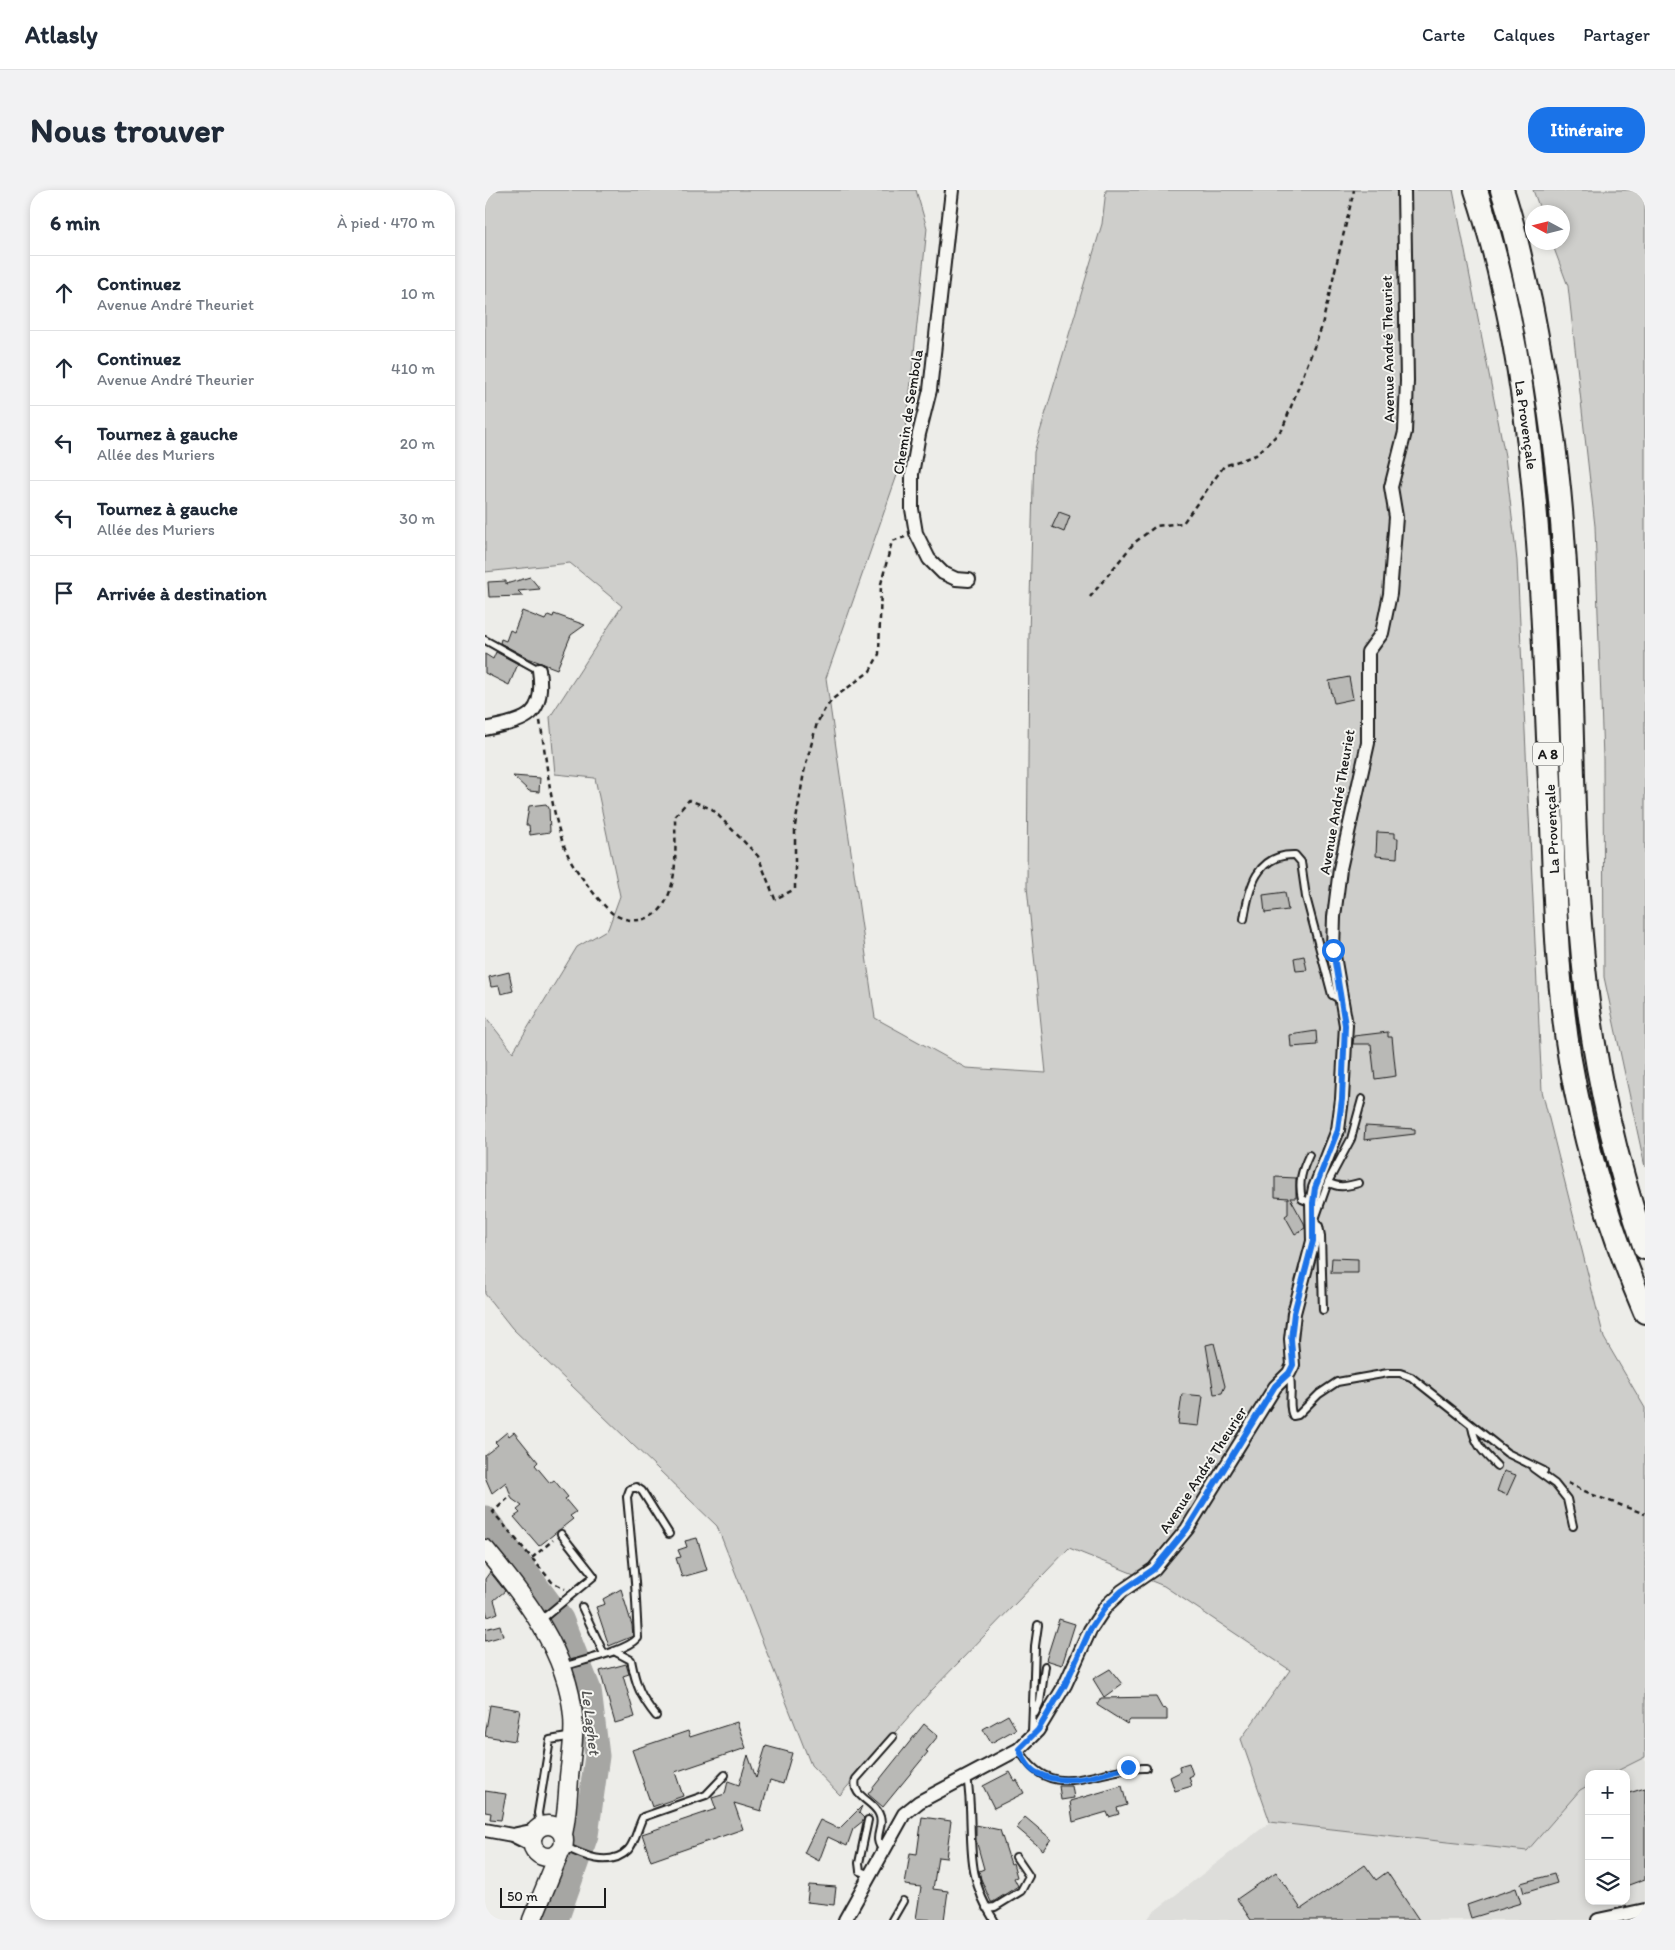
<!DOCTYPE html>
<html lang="fr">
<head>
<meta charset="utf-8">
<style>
	body { margin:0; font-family:Itim,sans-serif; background:#f2f2f3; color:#1f2937 }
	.controls { position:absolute; right:15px; bottom:15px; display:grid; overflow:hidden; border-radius:10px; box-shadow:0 2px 8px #0003 }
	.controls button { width:45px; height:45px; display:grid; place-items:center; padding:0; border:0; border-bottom:1px solid #e0e1e3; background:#fff; color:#1f2937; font:25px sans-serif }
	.compass { position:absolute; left:1040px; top:15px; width:45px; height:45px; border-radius:50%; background:#fff; box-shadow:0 2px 8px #0003; rotate:277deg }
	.scale { position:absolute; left:15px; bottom:12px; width:106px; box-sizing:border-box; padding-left:5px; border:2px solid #1c1c1c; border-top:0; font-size:14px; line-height:18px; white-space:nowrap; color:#1c1c1c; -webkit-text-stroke:4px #f6f6f2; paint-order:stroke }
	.stop { position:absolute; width:15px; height:15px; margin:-11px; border:4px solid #1a73e8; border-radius:50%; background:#fff }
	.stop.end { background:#1a73e8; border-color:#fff; box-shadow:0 1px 5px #0008 }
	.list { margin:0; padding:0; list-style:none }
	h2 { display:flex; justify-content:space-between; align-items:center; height:65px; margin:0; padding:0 20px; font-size:21px }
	h2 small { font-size:16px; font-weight:400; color:#747a83 }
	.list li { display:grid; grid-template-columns:32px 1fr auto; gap:15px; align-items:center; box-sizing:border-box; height:75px; padding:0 20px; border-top:1px solid #e0e1e3 }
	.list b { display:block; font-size:19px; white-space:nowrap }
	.list p { margin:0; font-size:16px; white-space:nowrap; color:#747a83 }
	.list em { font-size:16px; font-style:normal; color:#747a83 }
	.icon { flex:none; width:28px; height:28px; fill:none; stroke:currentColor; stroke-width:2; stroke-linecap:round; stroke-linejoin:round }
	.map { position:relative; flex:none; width:1160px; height:1730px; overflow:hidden; border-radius:20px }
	header { display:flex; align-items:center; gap:30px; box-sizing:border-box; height:70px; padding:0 25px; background:#fff; border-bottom:1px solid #e0e1e3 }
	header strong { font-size:24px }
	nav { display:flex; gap:28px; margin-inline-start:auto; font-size:18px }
	.intro { display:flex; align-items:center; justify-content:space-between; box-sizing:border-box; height:120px; padding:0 30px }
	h1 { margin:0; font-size:35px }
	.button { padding:12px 22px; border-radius:20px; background:#1a73e8; color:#fff; font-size:18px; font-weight:700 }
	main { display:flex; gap:30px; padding:0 30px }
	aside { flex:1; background:#fff; border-radius:20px; box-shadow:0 2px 8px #0003 }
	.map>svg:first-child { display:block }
	.built { fill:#ddddda }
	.green { fill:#cececb; stroke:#757574 }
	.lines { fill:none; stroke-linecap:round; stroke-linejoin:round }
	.river { stroke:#a6a6a3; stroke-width:25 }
	.building { fill:#b9b9b6; stroke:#1c1c1c }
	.lane-casing { stroke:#1c1c1c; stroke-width:10 }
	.street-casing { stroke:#1c1c1c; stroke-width:16 }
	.secondary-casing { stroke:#1c1c1c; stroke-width:21 }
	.highway-casing { stroke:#1c1c1c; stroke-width:26 }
	.path { stroke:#1c1c1c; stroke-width:2.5; stroke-dasharray:5 4; stroke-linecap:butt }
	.lane { stroke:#f6f6f2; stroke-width:6 }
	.street { stroke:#f6f6f2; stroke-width:12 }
	.secondary { stroke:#f6f6f2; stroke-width:18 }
	.highway { stroke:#f6f6f2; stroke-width:22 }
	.route { stroke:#1a73e8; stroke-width:6 }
	.labels { text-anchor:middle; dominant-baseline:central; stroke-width:4; stroke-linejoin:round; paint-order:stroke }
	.shield { fill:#f6f6f2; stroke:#5d5d5c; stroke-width:1 }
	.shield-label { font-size:14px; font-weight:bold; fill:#1c1c1c }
	.street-label { font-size:15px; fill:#1c1c1c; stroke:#f6f6f2 }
	.water-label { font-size:16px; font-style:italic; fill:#535352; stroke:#f6f6f2 }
</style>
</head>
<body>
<header>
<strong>Atlasly</strong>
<nav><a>Carte</a><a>Calques</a><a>Partager</a></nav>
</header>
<div class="intro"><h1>Nous trouver</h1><a class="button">Itinéraire</a></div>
<main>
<aside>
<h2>6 min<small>À pied · 470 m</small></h2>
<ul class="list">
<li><svg class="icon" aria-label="ahead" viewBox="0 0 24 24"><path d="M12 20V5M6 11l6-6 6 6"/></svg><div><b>Continuez</b><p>Avenue André Theuriet</p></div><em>10 m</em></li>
<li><svg class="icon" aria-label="ahead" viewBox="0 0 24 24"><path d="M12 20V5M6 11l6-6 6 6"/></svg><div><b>Continuez</b><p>Avenue André Theurier</p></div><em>410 m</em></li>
<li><svg class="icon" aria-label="left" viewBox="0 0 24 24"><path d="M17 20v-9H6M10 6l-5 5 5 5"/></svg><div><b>Tournez à gauche</b><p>Allée des Muriers</p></div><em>20 m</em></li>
<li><svg class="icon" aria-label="left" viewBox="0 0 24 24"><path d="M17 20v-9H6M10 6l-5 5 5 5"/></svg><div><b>Tournez à gauche</b><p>Allée des Muriers</p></div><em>30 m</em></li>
<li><svg class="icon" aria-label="arrive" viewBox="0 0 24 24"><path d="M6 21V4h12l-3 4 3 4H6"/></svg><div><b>Arrivée à destination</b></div></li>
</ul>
</aside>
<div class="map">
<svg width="1160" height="1730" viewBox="0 0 1160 1730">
	<rect width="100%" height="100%" fill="#edede9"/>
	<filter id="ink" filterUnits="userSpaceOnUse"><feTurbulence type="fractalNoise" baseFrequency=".02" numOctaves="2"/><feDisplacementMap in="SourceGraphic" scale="10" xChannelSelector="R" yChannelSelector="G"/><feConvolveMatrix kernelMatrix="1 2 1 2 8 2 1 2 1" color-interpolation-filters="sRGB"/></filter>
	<g filter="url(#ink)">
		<path class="built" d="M1160,1567V1730H662L667,1723L785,1632L1042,1661L1095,1600L1104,1595V1711H1141V1584H1126Z"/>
		<path class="green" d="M0,0H431L442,38L418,268L341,488L390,828L481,878L561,883L542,697L544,446L549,262L617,34L621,0H968L1020,266L1032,371L1057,901L1119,1148L1160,1218V1567L1126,1584H1104V1595L1095,1600L1042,1661L785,1632L756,1549L805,1480L679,1396L584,1358L447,1500L355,1605L326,1575L232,1336L27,1138L0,1104V826L28,862L92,757L123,739L135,706L110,588L70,584L65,527L137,416L85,373L0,382Z
			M1048,0H1160V977L1119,787L1118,569L1110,336L1083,96L1067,53L1078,52V22H1056Z"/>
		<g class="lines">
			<path class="river" d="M0,1328L76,1429L104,1500L112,1566L101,1645L71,1730"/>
		</g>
		<path class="building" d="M574,322L585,326L579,342L567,337Z
			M45,387L55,399L33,401L38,406L4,407L3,392L21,391V394Z
			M37,421L60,430L63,425L68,427L69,424L100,435L86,445L72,479L43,468L15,453L16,449L21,451L25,440L29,442Z
			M11,462L33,474L24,495L0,483V464L8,469Z
			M864,487L868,509L849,513L844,491Z
			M28,586L55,588L54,602L44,601Z
			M61,614L64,618L65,642L45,645L44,635H41L44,616Z
			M892,642L910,643V648H913L912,668L891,666Z
			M800,702L803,720L780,723L778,705Z
			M819,766L822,780L811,781L809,768Z
			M24,782L28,801L16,804L14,796L6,797L4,787Z
			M831,841L832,855L806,857L805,845Z
			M903,842V847H907L911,886L890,889L886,854H868L869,846Z
			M880,936L930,939V944L879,950Z
			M790,987L811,988V1008H805L819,1033L820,1038L810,1044L800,1026L803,1024V1008L790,1007Z
			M847,1068L873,1069V1083H846Z
			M729,1153L740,1196L737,1203L729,1204L721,1155Z
			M697,1204L718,1206L714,1236L693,1234Z
			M22,1242L24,1246L29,1242L53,1272L50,1275L65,1293L69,1290L83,1307L80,1309L91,1322L85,1326L88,1329L54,1356L29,1327L35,1323L32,1320L37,1316L27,1309L21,1292L7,1303L0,1287V1265L13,1255L10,1252Z
			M1019,1281L1031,1285L1022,1305L1012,1301Z
			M212,1348L222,1380L197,1387L191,1368L196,1367L193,1360L202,1357L200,1351Z
			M5,1382L20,1401L9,1410L13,1423L3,1427L0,1418V1389Z
			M136,1399L147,1435L148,1446L124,1456L111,1417L120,1414L118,1409Z
			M574,1429L590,1434L577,1475L561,1470Z
			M15,1435L18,1446L0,1451V1439Z
			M141,1474L144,1484L138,1486L150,1527L130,1533L115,1481Z
			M625,1479L637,1494L619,1507L608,1489Z
			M671,1507L677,1518L682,1519V1530H645L642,1534L612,1515L616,1508Z
			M5,1515L35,1520L30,1551L0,1546Z
			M523,1525L531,1539L506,1553L498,1539Z
			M252,1532L261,1558L190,1582L198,1606L167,1617L147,1560L203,1541L205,1547Z
			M439,1534L453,1546L441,1561L443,1562L398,1617L383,1604Z
			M281,1556L307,1563L298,1594L285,1590L276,1621L249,1613L258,1639L166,1671L157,1644L231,1619L227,1608L240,1604L243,1591L254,1595L263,1565L271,1588Z
			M704,1573L708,1585L704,1587L707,1596L690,1601L685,1587L695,1582L694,1576Z
			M525,1582L530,1591L532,1590L539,1603L509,1618L498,1596Z
			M574,1596H587L589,1608L576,1610Z
			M637,1596L642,1615L632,1618L634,1624L624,1627L622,1622L588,1632L585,1611Z
			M1160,1598V1689L1141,1696V1604Z
			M0,1601L21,1604L16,1630L5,1629L6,1623L0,1622Z
			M377,1616L374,1623L379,1628L378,1631L368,1639L362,1656L343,1647L334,1671L319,1663L335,1630L354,1639Z
			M437,1627L466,1631L461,1668L453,1667L448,1699L463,1701L459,1730L431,1729L436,1697L420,1695L425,1663L432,1664Z
			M540,1627L566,1649L558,1660L532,1638Z
			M491,1635L515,1640L526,1674L528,1673L532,1687L529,1688L533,1696L508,1712H506L496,1689L494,1681L499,1679L491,1650Z
			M880,1675L891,1690L902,1682L934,1730H766L752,1709L791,1682L816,1719Z
			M1069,1684L1072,1693L1039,1703L1036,1693Z
			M324,1695L351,1697L349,1715L322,1712Z
			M1031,1698L1036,1713L986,1728L982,1715Z"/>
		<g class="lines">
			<defs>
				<path id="lane" d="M0,450L54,480
					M759,729C764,698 771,664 810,665L816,672L821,707L847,805L856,810
					M824,965C817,980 813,992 817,1009L827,1013
					M843,992C854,999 862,996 874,993
					M838,1120L836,1046L834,1036L829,1032L843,992L866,949L877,909
					M804,1183C809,1197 802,1215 808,1226L813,1225L834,1204L852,1192L903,1183H915L926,1187L1022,1263L1059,1281
					M987,1237C990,1255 1000,1264 1012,1276
					M1048,1278L1070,1294L1082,1309L1088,1336
					M97,1417L119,1464
					M56,1430L109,1386L76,1344
					M129,1461L146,1470C151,1495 155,1506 171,1526
					M77,1477C95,1471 142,1461 153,1448L150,1392L142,1307L145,1299L151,1297L157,1301L184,1344
					M550,1523L555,1512L560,1476
					M547,1543L550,1456L553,1435
					M534,1559C566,1617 612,1576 661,1578
					M482,1586C491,1641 476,1680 509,1730
					M383,1630L374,1673L375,1681L386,1685
					M55,1636L53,1623L65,1550L88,1546
					M79,1656C98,1666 125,1678 143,1660C150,1653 153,1636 158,1627L221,1605L240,1585
					M399,1661C385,1647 401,1638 394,1624C388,1610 366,1607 371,1589L408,1547
					M501,1718L510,1717L536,1701L544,1686L531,1667
					M407,1730L418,1711"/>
				<path id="street" d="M467,0L445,200L434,244L427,284V319L431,343L444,369L458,383L471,389L484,390
					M0,539C39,530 61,529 54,480
					M0,1640L27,1645L47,1655
					M27,1645L51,1640
					M360,1730L419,1624L434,1612L534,1559L553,1540L580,1495L605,1440L621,1416L637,1401L669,1379L702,1339L790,1197L804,1183L808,1175L806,1149L809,1123L828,1051L827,1013L830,998L853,940L857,909L861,835L848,760L849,727L855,679L883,553V462L897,443L905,404L911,327L906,297L920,242L922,191L919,0
					M1113,1730L1160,1720"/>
				<path id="secondary" d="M0,1359C39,1406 83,1462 88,1526C90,1547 86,1566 84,1587C83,1606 82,1624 78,1644
					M47 1651a16 16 0 1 1 32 0a16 16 0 1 1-32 0Z
					M47,1730L74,1664"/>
				<path id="highway" d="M991,0C1058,204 1056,423 1067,635C1070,714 1072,792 1085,870C1100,957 1125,1040 1160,1122
					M1017,0C1030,37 1037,77 1046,115C1062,196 1074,278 1079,360C1090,505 1084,651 1101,796C1111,885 1131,972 1160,1058"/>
			</defs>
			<use href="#lane" class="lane-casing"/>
			<use href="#street" class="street-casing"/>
			<use href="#secondary" class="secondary-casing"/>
			<use href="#highway" class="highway-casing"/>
			<path class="path" d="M605,407L649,353L671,336L698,333L739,276L771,265L797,240L836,139L869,0
				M55,531C62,571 66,629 83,665C89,679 115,713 127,723C142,734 167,733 178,716C194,691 190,655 190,626L204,610L227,619L273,666L290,709L310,699V636L319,582L332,533L341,517L349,508L385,481L394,464L396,394L407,351L420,347
				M1083,1293L1108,1305L1160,1324
				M23,1308L8,1322L67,1392L80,1399
				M47,1368L68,1350"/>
			<use href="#lane" class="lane"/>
			<use href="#street" class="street"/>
			<use href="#secondary" class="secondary"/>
			<use href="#highway" class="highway"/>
		</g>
	</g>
	<g class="lines" filter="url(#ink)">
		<path class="route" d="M643,1577C614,1585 581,1598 552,1583C543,1579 538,1567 534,1559L553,1540L580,1495L605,1440L621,1416L637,1401L669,1379L702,1339L790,1196L804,1183L808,1175L806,1149L809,1123L828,1051V1013L830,998L853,940L857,909L860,835L848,760"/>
	</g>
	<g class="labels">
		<rect class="shield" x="1048" y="552.5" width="30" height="23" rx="4"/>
		<g class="shield-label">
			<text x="1063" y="564">A 8</text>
		</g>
		<g class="street-label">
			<text transform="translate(903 159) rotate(-91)">Avenue André Theuriet</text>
			<text transform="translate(423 222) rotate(-81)">Chemin de Sembola</text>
			<text transform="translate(1041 235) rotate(82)">La Provençale</text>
			<text transform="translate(852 612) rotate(-80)">Avenue André Theuriet</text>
			<text transform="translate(1067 639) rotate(-93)">La Provençale</text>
			<text transform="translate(718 1280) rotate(-57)">Avenue André Theurier</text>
		</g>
		<g class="water-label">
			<text transform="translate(106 1532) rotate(83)">Le Laghet</text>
		</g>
	</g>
</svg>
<div class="controls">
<button>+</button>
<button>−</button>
<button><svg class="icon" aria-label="layers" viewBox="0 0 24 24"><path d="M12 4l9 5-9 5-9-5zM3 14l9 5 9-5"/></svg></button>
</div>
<svg class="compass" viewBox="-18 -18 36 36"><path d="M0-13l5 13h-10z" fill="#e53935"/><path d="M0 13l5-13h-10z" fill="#747a83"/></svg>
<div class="scale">50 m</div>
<div class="stop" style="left:848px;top:760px"></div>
<div class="stop end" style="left:643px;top:1577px"></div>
</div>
</main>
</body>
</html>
